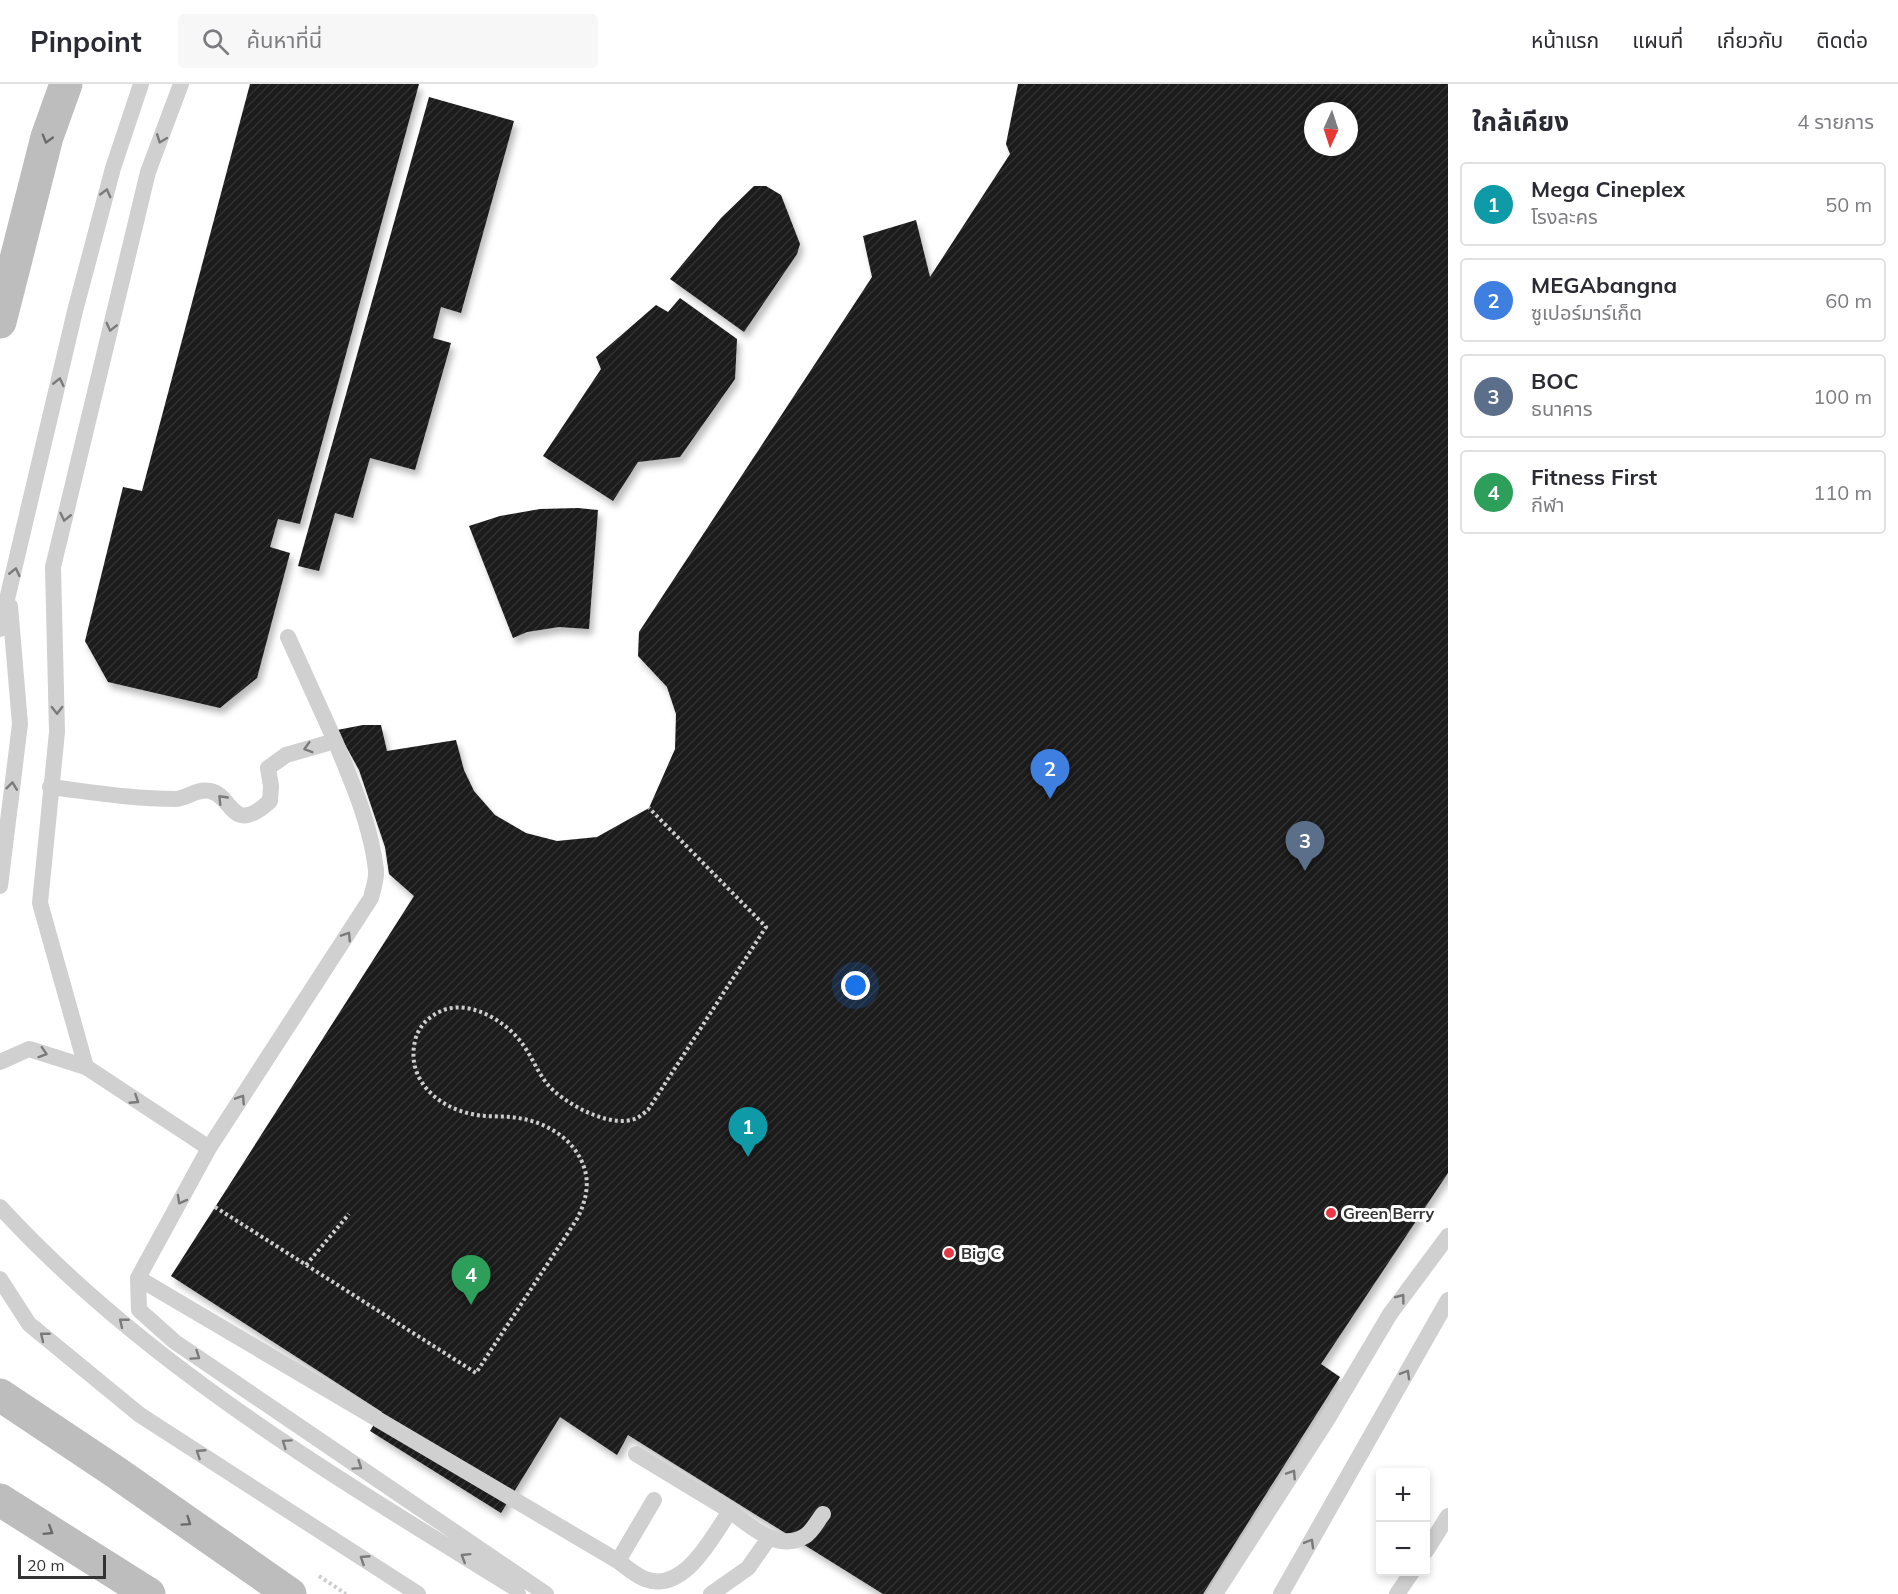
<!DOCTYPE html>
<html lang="th">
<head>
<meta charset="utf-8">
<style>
	body { margin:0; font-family:Mulish,"Noto Sans Thai",sans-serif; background:#f7f7f7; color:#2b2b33 }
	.controls { position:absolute; right:18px; bottom:18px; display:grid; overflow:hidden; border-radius:6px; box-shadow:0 3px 9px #0003 }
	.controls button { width:54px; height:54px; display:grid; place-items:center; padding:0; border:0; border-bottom:2px solid #e1e1e2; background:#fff; color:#2b2b33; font:30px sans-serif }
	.compass { position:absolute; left:1304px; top:18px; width:54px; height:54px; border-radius:50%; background:#fff; box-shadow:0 3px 9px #0003; rotate:183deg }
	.scale { position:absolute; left:18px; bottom:15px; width:88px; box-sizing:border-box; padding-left:6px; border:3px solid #333; border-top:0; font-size:16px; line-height:21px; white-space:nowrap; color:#333; -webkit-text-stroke:4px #fff; paint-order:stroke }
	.you { position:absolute; left:856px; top:902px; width:21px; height:21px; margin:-15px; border:4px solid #fff; border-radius:50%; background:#1a73e8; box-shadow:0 0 0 9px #1a73e833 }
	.badge { display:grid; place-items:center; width:39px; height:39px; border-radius:50%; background:#e63946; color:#fff; font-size:20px; font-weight:700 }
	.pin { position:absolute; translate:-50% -50px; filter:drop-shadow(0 2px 3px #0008) }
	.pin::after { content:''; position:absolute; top:32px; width:21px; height:18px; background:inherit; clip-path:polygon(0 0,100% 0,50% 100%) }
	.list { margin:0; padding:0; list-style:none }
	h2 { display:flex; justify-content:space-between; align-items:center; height:78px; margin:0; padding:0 24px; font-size:26px }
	h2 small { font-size:20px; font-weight:400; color:#7c7c81 }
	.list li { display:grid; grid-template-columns:39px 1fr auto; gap:18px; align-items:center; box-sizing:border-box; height:84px; margin:0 12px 12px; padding:0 12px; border:2px solid #e1e1e2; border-radius:6px }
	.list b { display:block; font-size:22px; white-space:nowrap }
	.list p { margin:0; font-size:20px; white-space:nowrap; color:#7c7c81 }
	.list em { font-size:20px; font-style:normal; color:#7c7c81 }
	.icon { flex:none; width:33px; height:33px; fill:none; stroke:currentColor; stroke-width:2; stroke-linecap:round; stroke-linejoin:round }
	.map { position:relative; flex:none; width:1448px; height:1510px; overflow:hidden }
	header { display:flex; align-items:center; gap:36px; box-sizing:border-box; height:84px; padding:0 30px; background:#fff; border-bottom:2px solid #e1e1e2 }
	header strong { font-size:28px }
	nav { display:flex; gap:33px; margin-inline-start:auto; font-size:21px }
	.search { width:420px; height:54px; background:#f7f7f7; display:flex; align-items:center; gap:15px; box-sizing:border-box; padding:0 21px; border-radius:6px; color:#7c7c81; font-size:22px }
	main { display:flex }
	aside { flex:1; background:#fff }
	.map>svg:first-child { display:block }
	.building { fill:url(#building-hatch); fill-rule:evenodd; filter:url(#shadow) }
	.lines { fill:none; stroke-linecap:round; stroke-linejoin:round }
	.path { stroke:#cdcdcd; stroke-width:4; stroke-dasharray:3 3; stroke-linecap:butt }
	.service { stroke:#d0d0d0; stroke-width:16 }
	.secondary { stroke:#bdbdbd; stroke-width:33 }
	.oneway { stroke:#6a6a6a }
	.oneway2 { stroke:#7a7a7a }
	.poi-dot { fill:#e63946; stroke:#fff; stroke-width:2 }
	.labels { text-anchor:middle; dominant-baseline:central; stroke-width:6; stroke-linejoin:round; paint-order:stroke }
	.poi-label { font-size:16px; font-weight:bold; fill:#333; stroke:#fff; text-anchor:start }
</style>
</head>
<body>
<header>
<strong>Pinpoint</strong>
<div class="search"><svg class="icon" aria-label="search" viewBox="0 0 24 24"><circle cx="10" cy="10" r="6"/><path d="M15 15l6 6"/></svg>ค้นหาที่นี่</div>
<nav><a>หน้าแรก</a><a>แผนที่</a><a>เกี่ยวกับ</a><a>ติดต่อ</a></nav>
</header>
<main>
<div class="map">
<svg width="1448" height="1510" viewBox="0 0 1448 1510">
	<defs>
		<pattern id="building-hatch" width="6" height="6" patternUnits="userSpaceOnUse" patternTransform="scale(1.5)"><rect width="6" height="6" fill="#1a1a1a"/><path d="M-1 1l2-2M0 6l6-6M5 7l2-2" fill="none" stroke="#333"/></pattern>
		<filter id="shadow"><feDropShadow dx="3.5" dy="6" stdDeviation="3" flood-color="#0004"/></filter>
	</defs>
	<rect width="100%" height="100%" fill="#fff"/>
	<path class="building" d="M250,0H419L300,440L278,435L270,463L290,469L257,594L220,624L108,598L85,557L123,403L142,407Z
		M1018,0H1448V1089L1321,1280L1340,1293L1203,1510H883L628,1351L617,1371L560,1333L501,1429L370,1347L382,1328L171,1192L414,812L389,790L385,763L359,686L337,646L363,641H381L387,667L456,656L464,686L474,707L495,731L526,749L557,757L597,753L649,724L675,665L676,630L667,603L638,572L639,548L872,193L863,152L916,136L930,193L1010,70L1006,60ZM1313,27H1349V63H1313Z
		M429,13L514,37L461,229L441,223L433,254L451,259L415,386L370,374L353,434L335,429L319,487L298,482Z
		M754,102H766L781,111L800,160L797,170L744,248L670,195L721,134Z
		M680,214L737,255L735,295L680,373L638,378L613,417L543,372L601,285L596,273L656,221L668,228Z
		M578,424L598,426L589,545L559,543L527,548L513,554L469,442L500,432L540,425Z"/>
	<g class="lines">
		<path class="path" d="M215,1123L476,1289L577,1135C586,1117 591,1098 582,1078C571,1053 545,1038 518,1034C503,1031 487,1034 472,1030C437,1023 406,995 415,957C418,943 428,933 441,927C469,915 504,936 521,958C533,973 539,994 554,1007C572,1023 613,1045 637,1034C641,1032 645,1028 648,1026L766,843L649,724
			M306,1181L349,1130
			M319,1492L346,1510"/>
		<path class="service" d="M0,545L75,227L113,84L141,0
			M288,553L335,657
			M50,703C91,708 133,715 175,715C187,715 196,704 210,707C233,711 231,753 270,717L271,702L268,684L286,671L335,657C352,698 371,741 376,786C377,795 373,805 371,814L209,1064L138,1194L139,1226L175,1258L546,1510
			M0,802L20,640L10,522
			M0,978L29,965L86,983L209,1064
			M86,983L40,819L57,648L53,483L148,88L181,0
			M0,1123C145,1281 334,1392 515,1504L518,1510
			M138,1194L618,1477C626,1483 635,1491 645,1495C684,1510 712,1453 730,1427C751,1442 778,1469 805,1452C812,1448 818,1436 823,1430
			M0,1195L29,1240L140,1331L418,1510
			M636,1370L730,1427
			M1426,1467L1448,1432
			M618,1477L654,1416
			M711,1510L748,1484L769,1454
			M1215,1510L1327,1336L1390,1230L1448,1152
			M1281,1510L1448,1216
			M1397,1510L1412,1488"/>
		<path class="secondary" d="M0,238L47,53L66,0
			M0,1311L114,1387L290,1510
			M0,1416L149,1510"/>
	</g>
	<defs><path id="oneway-chevron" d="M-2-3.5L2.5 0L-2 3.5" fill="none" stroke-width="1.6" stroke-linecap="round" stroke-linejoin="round" transform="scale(1.5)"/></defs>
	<g class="oneway">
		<use href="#oneway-chevron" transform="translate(47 55) rotate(106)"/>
		<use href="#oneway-chevron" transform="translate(187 1438) rotate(35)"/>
		<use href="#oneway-chevron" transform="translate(49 1447) rotate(32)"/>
	</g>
	<g class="oneway2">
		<use href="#oneway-chevron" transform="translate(161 55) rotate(111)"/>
		<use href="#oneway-chevron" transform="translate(106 109) rotate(-75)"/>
		<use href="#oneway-chevron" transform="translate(111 243) rotate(104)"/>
		<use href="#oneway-chevron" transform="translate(59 298) rotate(-77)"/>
		<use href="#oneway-chevron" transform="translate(65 433) rotate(103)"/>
		<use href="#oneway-chevron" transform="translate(15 488) rotate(-77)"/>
		<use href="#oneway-chevron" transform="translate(57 626) rotate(89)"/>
		<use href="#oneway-chevron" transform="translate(308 664) rotate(164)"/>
		<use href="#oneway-chevron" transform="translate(12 702) rotate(-83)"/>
		<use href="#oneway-chevron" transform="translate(222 715) rotate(-134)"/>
		<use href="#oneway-chevron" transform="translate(347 852) rotate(-57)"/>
		<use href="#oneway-chevron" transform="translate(43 969) rotate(18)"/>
		<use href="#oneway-chevron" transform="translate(241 1015) rotate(-57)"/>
		<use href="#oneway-chevron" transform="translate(135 1016) rotate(33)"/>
		<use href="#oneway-chevron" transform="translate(181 1116) rotate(119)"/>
		<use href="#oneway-chevron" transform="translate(1401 1214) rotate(-53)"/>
		<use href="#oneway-chevron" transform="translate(123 1238) rotate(-141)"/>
		<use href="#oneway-chevron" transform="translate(44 1252) rotate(-141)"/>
		<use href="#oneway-chevron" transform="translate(196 1272) rotate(34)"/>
		<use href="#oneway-chevron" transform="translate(1406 1290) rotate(-60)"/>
		<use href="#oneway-chevron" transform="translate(286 1359) rotate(-145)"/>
		<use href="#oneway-chevron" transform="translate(200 1369) rotate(-147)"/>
		<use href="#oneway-chevron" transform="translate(358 1382) rotate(34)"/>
		<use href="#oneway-chevron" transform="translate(1292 1390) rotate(-57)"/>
		<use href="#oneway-chevron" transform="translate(1310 1459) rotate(-60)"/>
		<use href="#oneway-chevron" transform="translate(465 1473) rotate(-148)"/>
		<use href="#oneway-chevron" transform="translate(364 1475) rotate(-147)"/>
	</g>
	<g class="poi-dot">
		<circle cx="1331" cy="1129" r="6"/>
		<circle cx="949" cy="1169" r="6"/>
	</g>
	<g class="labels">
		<g class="poi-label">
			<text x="1343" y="1129">Green Berry</text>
			<text x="961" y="1169">Big C</text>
		</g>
	</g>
</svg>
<div class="controls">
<button>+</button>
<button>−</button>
</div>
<svg class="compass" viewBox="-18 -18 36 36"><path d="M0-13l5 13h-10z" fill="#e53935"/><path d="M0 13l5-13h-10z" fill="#7c7c81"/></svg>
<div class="scale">20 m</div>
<div class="you"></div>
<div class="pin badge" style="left:748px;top:1073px;background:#0f9aa8">1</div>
<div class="pin badge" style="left:1050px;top:715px;background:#3f7fe0">2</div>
<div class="pin badge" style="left:1305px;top:787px;background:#5c6f8a">3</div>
<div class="pin badge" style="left:471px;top:1221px;background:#2e9e5b">4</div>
</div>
<aside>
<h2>ใกล้เคียง<small>4 รายการ</small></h2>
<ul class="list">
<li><span class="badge" style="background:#0f9aa8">1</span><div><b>Mega Cineplex</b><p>โรงละคร</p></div><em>50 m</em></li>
<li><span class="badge" style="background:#3f7fe0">2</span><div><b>MEGAbangna</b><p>ซูเปอร์มาร์เก็ต</p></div><em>60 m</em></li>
<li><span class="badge" style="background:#5c6f8a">3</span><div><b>BOC</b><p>ธนาคาร</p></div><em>100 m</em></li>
<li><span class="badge" style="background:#2e9e5b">4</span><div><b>Fitness First</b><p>กีฬา</p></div><em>110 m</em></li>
</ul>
</aside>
</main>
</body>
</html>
